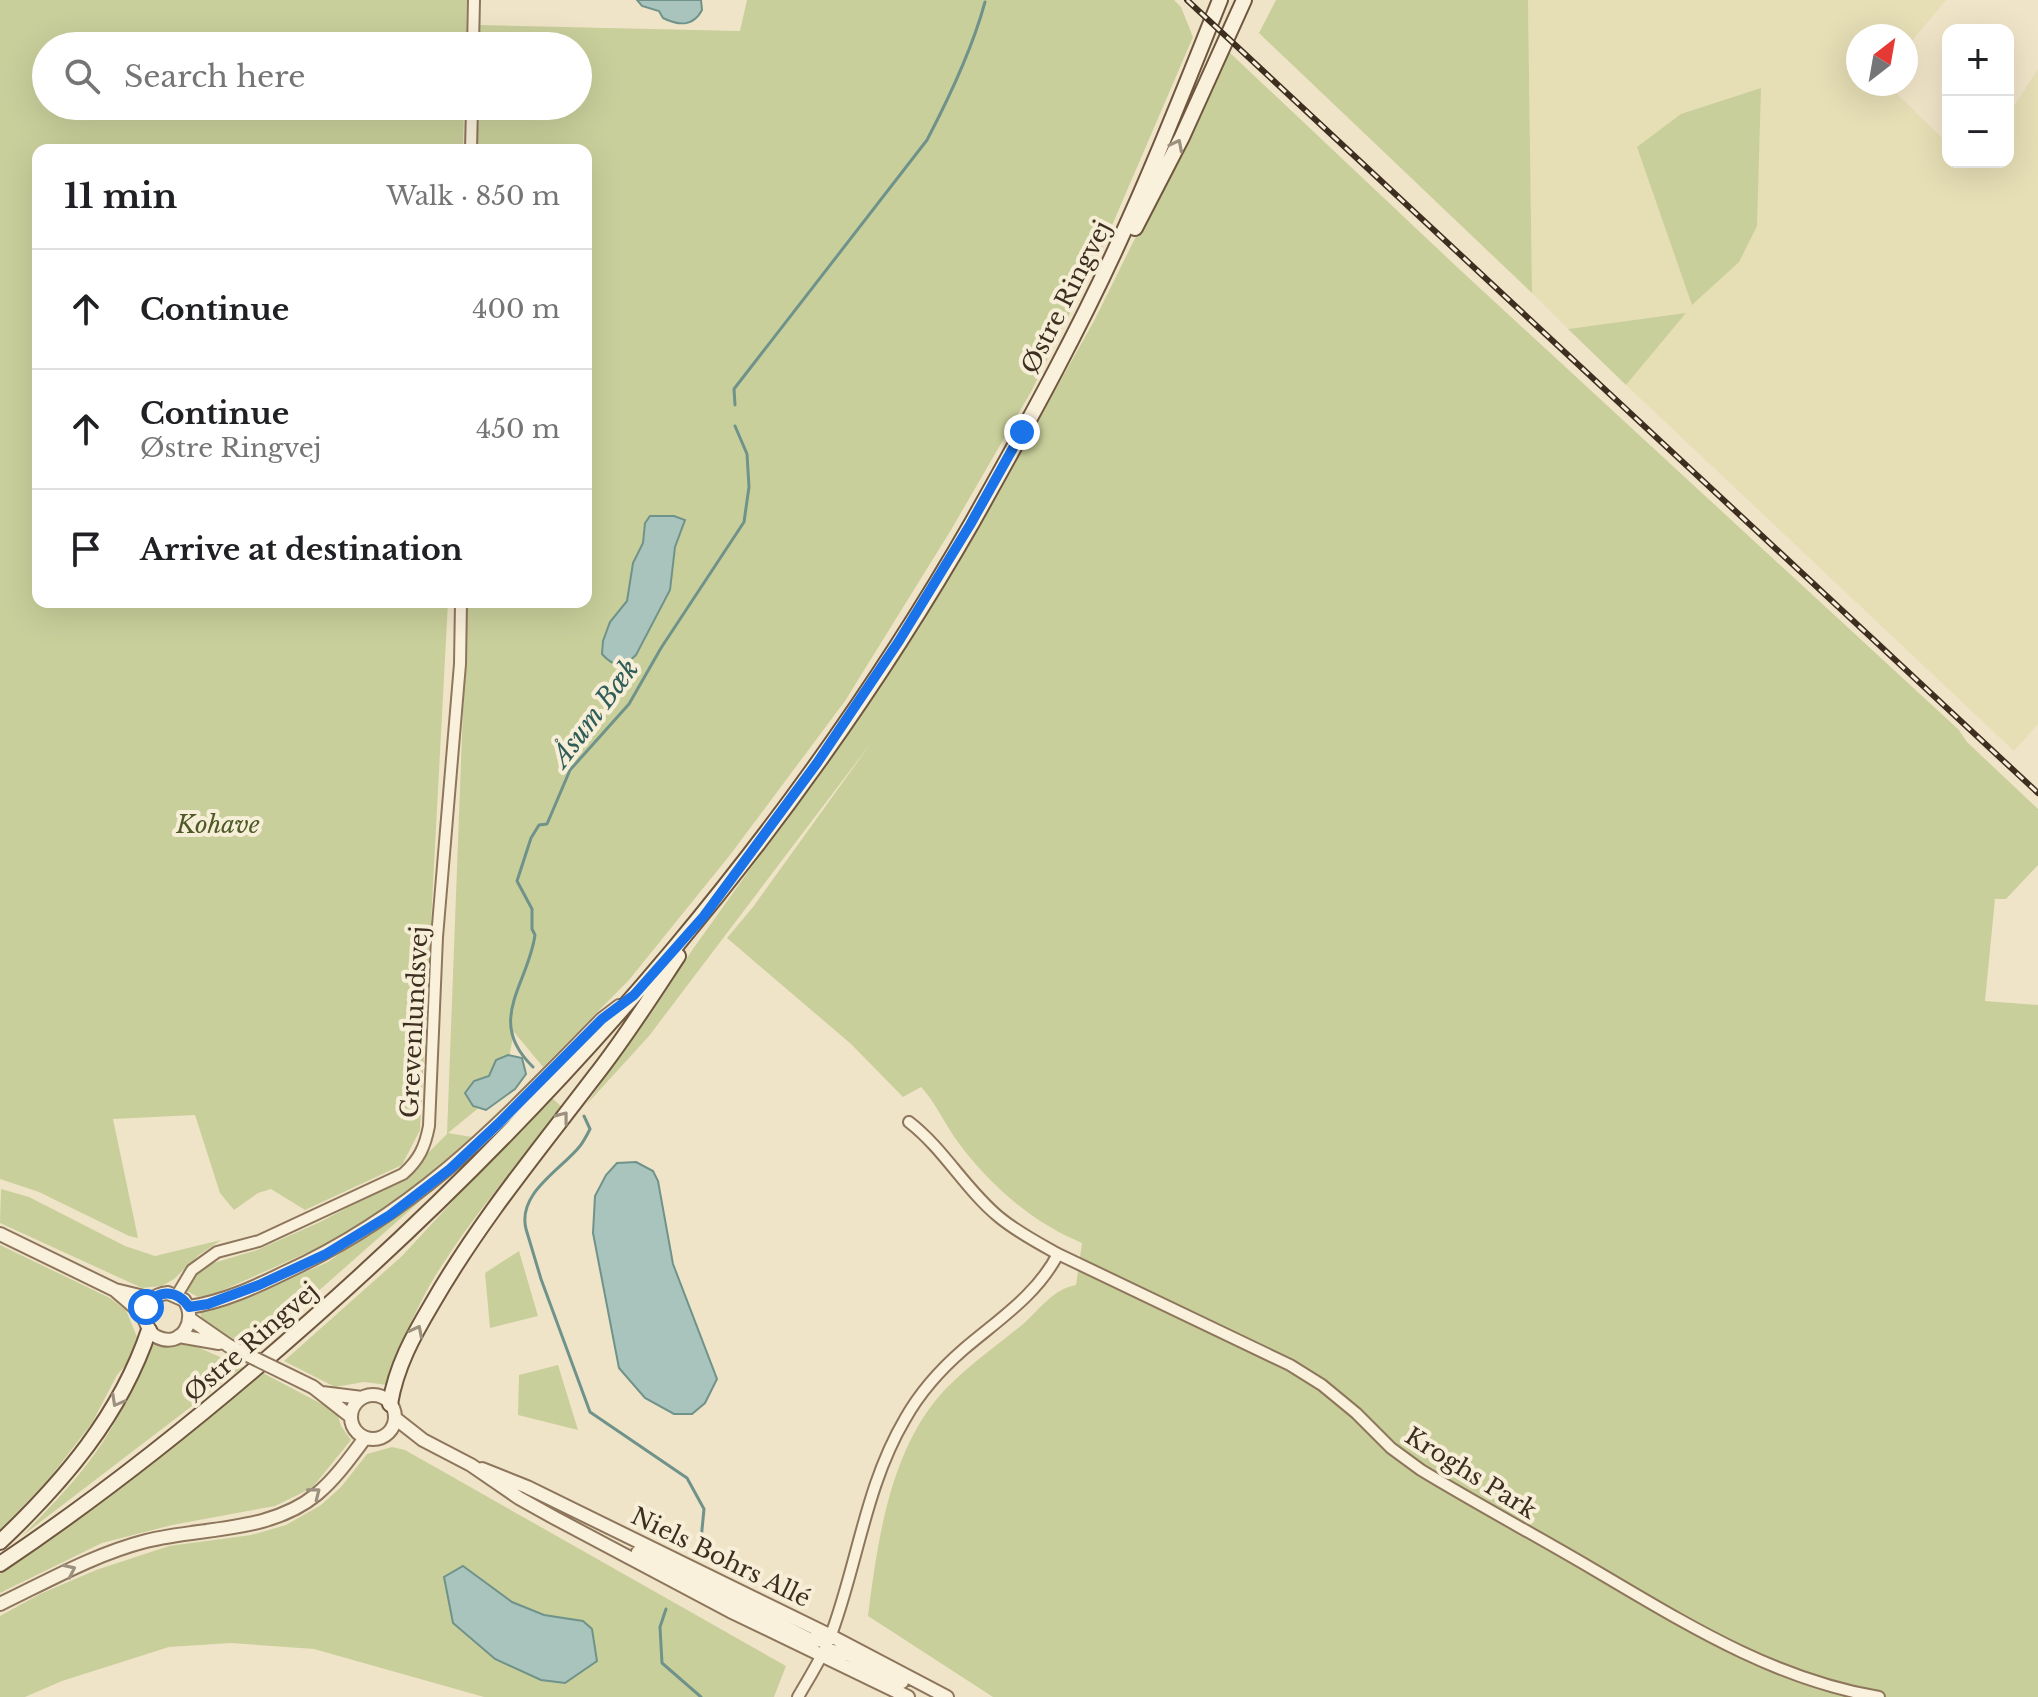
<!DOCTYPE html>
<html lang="en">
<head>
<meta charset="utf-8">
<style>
	:root { --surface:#fff; --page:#f2f2f2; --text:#202124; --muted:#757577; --line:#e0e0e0 }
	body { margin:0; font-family:"Libre Baskerville",serif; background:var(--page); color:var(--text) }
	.controls { position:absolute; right:24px; top:24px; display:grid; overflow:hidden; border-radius:16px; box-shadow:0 8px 32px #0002 }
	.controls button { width:72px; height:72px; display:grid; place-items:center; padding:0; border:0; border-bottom:2px solid var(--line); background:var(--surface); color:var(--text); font:40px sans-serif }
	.compass { position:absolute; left:1846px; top:24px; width:72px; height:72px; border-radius:50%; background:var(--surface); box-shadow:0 8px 32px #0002; rotate:31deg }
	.stop { position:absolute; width:24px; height:24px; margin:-18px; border:6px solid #1a73e8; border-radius:50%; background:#fff }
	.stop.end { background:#1a73e8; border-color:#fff; box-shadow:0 2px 8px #0008 }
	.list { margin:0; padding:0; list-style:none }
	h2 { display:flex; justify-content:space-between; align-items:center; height:104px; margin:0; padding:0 32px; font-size:34px }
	h2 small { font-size:26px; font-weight:400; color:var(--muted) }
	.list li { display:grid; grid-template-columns:52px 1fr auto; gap:24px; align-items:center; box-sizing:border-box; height:120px; padding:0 32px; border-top:2px solid var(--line) }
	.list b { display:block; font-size:30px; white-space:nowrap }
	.list p { margin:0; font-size:26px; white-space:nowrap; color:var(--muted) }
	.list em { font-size:26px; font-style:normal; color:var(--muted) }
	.icon { flex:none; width:44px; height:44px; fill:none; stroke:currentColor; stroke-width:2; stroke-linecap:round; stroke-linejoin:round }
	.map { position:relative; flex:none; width:2038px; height:1697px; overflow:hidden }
	.search { position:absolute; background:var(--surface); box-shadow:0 8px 32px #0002; left:32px; top:32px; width:560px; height:88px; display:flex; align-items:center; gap:20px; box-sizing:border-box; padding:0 28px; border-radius:44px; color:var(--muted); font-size:30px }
	.panel { position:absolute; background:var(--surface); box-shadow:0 8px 32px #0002; left:32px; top:144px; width:560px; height:464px; border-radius:16px }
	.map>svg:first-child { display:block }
</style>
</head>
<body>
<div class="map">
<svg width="2038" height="1697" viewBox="0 0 2038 1697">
	<rect width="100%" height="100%" fill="#f0e4c8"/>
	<path fill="#e6deb5" d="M1528,0h418l-40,48v-12h-48v48h34l3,8 53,52v18h60v-47l30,-46v655l-24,27 -388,-366 59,-71 -117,15 -36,-36z"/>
	<path fill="#c9cf9b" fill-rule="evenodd" d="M0,0h467l-1,46h-420v60h418l-1,44h-425v452h410l-28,528 -18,35 -97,45 -34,-21 -13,4 -24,17 -14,-17 -25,-78 -82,4 25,119 -9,-2 -90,-44 -39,-13z
		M747,0h427l7,7 12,30 -89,207 -72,146 -81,140 -106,171 -115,154 -101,125 -86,87 -29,-35 -11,56 -55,45 24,4 -62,53 -72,49 -126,56 -14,2 -11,-6 13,-24 57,-17 63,-28 82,-43 45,-45 20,-532h119v-452h-109l1,-44h100v-60h-99l1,-21 260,6zM645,524l37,1 -7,22 -5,44 -49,18 6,-8 6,-38 10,-20z
		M1276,0h252l4,293 -273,-260z
		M1228,51l229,216 502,463 8,12 71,67v56l-32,34h-11l-10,102 53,4v692h-1045l-125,-81c9,-72 21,-157 67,-215 25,-30 58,-52 88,-77 17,-15 30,-35 53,-39l6,-42c-51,-21 -95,-60 -127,-105 -11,-16 -20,-36 -34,-51l-18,10 -52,-53 -124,-106 26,-31 118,-164 -222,293 -63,69 107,-156 174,-244 119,-192 108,-192z
		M1761,88l-4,138 -18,36 -47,43 -55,-158 44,-33z
		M1686,313l-60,72 -58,-56z
		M550,1096l13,12c-44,53 -93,111 -129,170 -20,33 -34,71 -47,107l-23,-3 -29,5 -51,-26 118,-105z
		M444,1180l-190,168 -51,-23 -3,-13 38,-10 90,-40z
		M1,1189l28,8 96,49 30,10 66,-16 -22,15 -25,24 -12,7 -20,2 -142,-65z
		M0,1245l110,53 16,12 11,27 -11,28 -9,10 -25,48 -43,56 -49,51z
		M519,1251l19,65 -48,12 -5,-55z
		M155,1342l40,4 48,21 -221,169c26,-27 52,-53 74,-84 24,-34 41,-73 59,-110z
		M558,1365l20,65 -60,-15 1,-40z
		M263,1373l74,39 4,14 10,14 -39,48 -37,18 -103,19 -70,18 -102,50v-19z
		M392,1447l13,3 381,216 -12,31h-290l-170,-48 -83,-6 -62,4 -107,34 -37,16h-25v-81l40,-22 56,-24 73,-24 82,-11 35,-10 35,-20 20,-18 26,-33z"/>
	<path fill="#a9c4bc" stroke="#6f938a" stroke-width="2" d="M637,0h64l1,10c-9,17 -23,16 -39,8l-4,-7 -17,-5z
		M650,516h24l11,4 -10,27 -5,43 -34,65c-12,12 -22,13 -34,-1l1,-13 7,-19 17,-21 6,-38 10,-20 2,-20z
		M508,1055l14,3 4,16 -11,15 -29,21 -13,-4 -8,-13 9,-12 15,-5 7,-16z
		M636,1162l17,9 5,10 15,83 44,115 -12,24 -13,11h-18l-29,-16 -26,-30 -26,-135 2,-37 11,-21 11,-12z
		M463,1566l49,36 32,13 39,6 9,8 5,32 -32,22 -24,-3 -46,-21 -42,-36 -9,-46z"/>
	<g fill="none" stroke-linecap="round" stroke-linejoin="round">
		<path stroke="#6f938a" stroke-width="3" d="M735,405l-1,-16 193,-249c23,-44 45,-90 58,-138
			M533,1067c-48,-46 -5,-82 2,-132l-3,-6v-20l-15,-28 14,-43 8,-13 8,-1 23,-54 59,-66 32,-56 83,-126 5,-35 -2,-33 -12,-28
			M584,1116l6,13c-3,6 -6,12 -10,17 -19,24 -63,47 -54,83l15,50 49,133 97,66 17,31 -3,31
			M666,1609l-6,18 2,36 39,34"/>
		<g stroke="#8d765c" stroke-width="14">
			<path id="minor" d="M473,46l1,-46
				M471,150l1,-44
				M909,1122c35,27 56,67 90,95 18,15 39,26 59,37l232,111 32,20 34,28 35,35 30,22c56,34 114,65 170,98 92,54 181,111 288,129
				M177,1295l15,-25 25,-18 42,-11 144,-67c16,-14 22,-27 26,-48l8,-189 23,-273 1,-62
				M798,1697c12,-21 26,-42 34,-65 26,-71 34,-147 73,-213 14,-25 37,-51 59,-70 34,-29 73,-54 94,-95"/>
		</g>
		<g stroke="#8d765c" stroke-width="16">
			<path id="tertiary" d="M0,1234l115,56 37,9
				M115,1290c8,8 22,17 28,27 5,7 4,15 14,20 25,12 41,-18 27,-37l-16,-7c-14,1 -23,10 -24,25
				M189,1307c34,-5 66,-20 97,-35 133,-61 215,-150 316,-253l17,-13
				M190,1319l39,27
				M179,1336l40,7
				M313,1387l37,29
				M322,1393l40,5
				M351 1417a22 22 0 1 1 44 0a22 22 0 1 1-44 0Z
				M395,1418l28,22 48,25 48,33 34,19 177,94 178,86
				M482,1469l45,18 304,149 116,61
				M638,1552l171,87 16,2 6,-5
				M0,1604c48,-23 95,-50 146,-63 56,-14 124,-8 171,-47 19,-16 33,-36 48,-56
				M821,1657l11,-6 15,3 55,28"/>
		</g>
		<g stroke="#6f573f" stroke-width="18">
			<path id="secondary" d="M1135,228l47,-91 62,-137
				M390,1404c6,-37 23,-68 42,-100 47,-82 106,-153 163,-228 30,-38 56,-79 83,-120
				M0,1542c64,-61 120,-126 149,-212
				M0,1564c109,-73 212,-156 310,-243 261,-230 490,-498 663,-800 56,-100 112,-201 158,-306 32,-71 60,-143 89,-215"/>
		</g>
		<use href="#minor" stroke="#faf1dc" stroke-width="10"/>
		<use href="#tertiary" stroke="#faf1dc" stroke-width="12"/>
		<use href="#secondary" stroke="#faf1dc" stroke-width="14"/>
		<g stroke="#3d2e20" stroke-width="6">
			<path id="rail" d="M1187,0l851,793"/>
		</g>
		<use href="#rail" stroke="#f7eed8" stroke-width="3" stroke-dasharray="9" stroke-linecap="butt"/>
		<g stroke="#8d765c" stroke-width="16" stroke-linecap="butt">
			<path id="tertiary-bridge" d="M229,1346l84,41"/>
		</g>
		<use href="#tertiary-bridge" stroke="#faf1dc" stroke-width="12"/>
	</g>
	<defs><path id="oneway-chevron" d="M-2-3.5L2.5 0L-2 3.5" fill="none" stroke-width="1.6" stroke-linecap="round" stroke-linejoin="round" transform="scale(2)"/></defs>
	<g stroke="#9c907e">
		<use href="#oneway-chevron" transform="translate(1177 145) rotate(-63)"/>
		<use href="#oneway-chevron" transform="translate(563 1117) rotate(-52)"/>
		<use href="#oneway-chevron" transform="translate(417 1331) rotate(-63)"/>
		<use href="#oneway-chevron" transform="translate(117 1401) rotate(119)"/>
		<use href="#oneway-chevron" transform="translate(315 1493) rotate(-38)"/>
		<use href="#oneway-chevron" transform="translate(70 1570) rotate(-25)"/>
	</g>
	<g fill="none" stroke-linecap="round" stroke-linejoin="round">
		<path stroke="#1a73e8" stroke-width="10" d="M146,1307c11,-18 31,-18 43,0l19,-3 51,-19 67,-31 64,-39 60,-46 49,-46 103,-104 32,-24 70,-79 113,-153 82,-122 71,-116 52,-93"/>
	</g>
	<g text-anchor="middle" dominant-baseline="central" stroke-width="8" stroke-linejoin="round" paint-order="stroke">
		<g font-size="24" fill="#3d2e20" stroke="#f7eed8">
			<text transform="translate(1066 297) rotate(-63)">Østre Ringvej</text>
			<text transform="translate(414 1022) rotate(-87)">Grevenlundsvej</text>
			<text transform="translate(251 1342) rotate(-41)">Østre Ringvej</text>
			<text transform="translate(1471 1473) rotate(32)">Kroghs Park</text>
			<text transform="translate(721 1557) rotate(26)">Niels Bohrs Allé</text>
		</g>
		<g font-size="24" font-style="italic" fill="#4d5a26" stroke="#f7eed8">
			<text x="218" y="824">Kohave</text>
		</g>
		<g font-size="26" font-style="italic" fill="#2f5d5a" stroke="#f7eed8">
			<text transform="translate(595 713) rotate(-53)">Åsum Bæk</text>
		</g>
	</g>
</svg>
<div class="controls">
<button>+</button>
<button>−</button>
</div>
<svg class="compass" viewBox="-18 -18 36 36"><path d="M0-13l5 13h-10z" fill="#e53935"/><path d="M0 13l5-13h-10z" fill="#757577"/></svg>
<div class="stop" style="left:146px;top:1307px"></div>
<div class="stop end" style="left:1022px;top:432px"></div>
<div class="search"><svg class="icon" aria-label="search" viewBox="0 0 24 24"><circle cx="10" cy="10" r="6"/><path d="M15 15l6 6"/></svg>Search here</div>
<section class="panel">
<h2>11 min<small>Walk · 850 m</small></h2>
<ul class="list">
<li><svg class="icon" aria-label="ahead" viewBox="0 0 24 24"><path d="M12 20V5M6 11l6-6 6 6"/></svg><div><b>Continue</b></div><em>400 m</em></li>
<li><svg class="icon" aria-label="ahead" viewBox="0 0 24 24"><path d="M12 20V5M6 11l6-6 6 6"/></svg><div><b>Continue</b><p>Østre Ringvej</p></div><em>450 m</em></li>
<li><svg class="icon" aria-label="arrive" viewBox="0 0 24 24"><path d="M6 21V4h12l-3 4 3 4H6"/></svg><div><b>Arrive at destination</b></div></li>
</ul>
</section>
</div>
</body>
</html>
